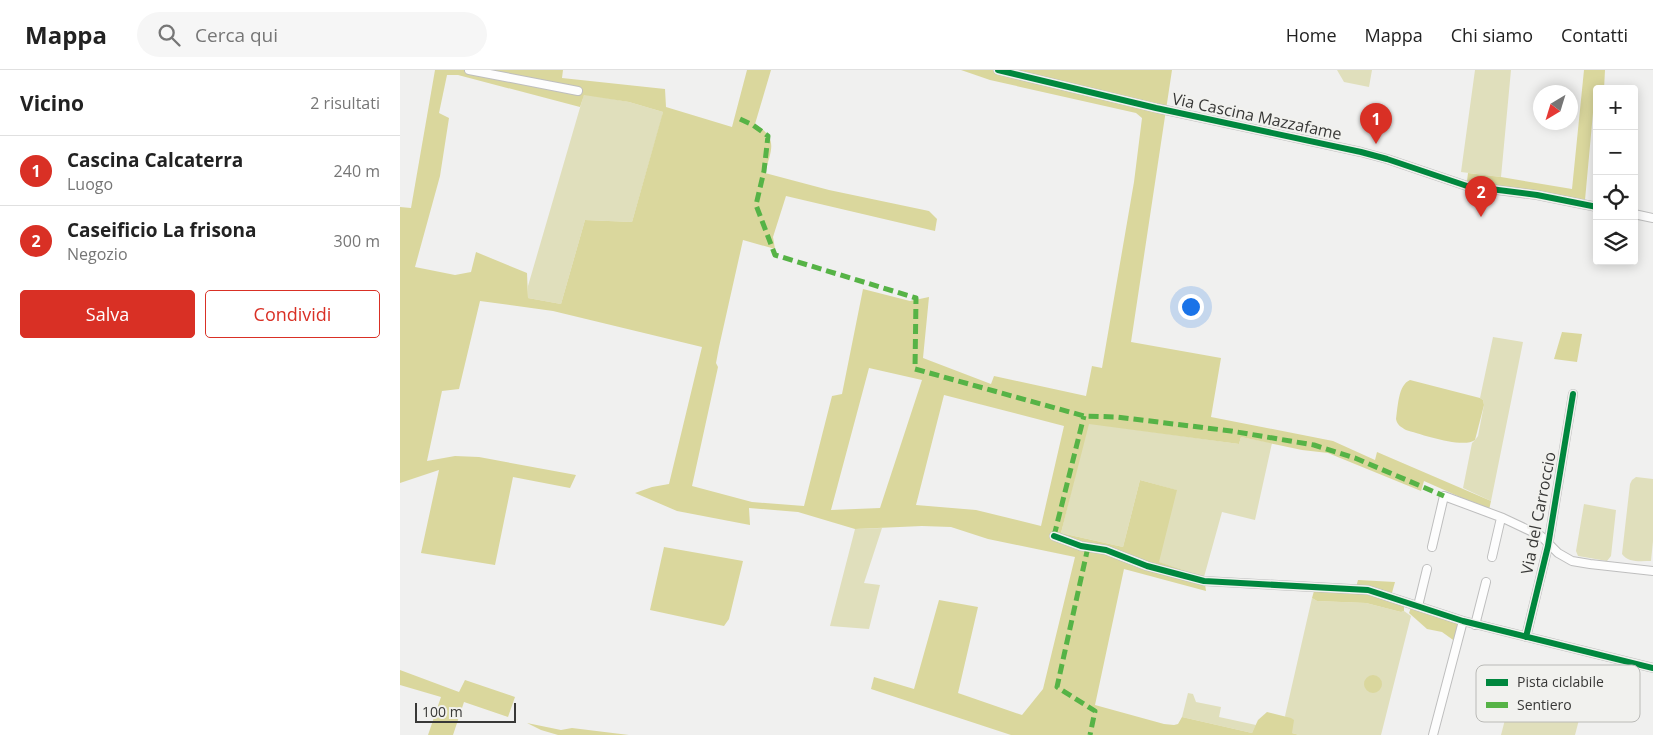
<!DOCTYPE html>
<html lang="it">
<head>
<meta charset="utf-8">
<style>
	:root { --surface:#fff; --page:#f6f6f6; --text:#222; --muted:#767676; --line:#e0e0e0; --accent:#d93025 }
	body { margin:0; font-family:"Open Sans",sans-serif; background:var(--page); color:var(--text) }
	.controls { position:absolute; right:15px; top:15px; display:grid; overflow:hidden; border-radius:5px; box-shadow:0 2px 12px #0003 }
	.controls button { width:45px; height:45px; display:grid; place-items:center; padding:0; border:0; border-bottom:1px solid var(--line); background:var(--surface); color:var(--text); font:25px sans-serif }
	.compass { position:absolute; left:1133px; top:15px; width:45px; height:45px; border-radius:50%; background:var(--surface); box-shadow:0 2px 12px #0003; rotate:218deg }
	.scale { position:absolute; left:15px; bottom:12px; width:101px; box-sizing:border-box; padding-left:5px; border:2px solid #383837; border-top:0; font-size:14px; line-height:18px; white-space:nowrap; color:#383837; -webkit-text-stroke:4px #f1f1ee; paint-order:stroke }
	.you { position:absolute; left:790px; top:236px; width:18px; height:18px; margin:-12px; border:4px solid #fff; border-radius:50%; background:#1a73e8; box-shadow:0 0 0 8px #1a73e833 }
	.badge { display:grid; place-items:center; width:32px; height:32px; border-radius:50%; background:var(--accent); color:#fff; font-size:16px; font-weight:700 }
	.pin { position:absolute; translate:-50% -41px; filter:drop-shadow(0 1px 2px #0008) }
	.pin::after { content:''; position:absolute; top:26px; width:18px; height:15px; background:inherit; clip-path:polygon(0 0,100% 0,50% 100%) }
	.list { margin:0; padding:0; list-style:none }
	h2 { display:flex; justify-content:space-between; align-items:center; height:65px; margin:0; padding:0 20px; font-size:21px }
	h2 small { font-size:16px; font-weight:400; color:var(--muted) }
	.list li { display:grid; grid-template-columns:32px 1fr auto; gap:15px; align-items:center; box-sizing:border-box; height:70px; padding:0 20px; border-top:1px solid var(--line) }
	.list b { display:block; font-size:19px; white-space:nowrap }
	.list p { margin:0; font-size:16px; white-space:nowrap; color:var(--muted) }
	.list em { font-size:16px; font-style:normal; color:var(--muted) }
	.actions { display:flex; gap:10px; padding:15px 20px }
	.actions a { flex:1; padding:11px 0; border:1px solid var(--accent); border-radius:5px; text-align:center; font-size:18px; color:var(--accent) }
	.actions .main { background:var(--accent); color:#fff }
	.icon { flex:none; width:28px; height:28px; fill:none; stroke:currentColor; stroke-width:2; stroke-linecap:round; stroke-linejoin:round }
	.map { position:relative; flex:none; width:1253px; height:665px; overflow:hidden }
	header { display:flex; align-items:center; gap:30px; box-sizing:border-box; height:70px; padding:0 25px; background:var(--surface); border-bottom:1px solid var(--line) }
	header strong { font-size:24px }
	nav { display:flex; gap:28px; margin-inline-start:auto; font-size:18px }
	.search { width:350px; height:45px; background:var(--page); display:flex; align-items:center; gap:12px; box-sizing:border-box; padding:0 18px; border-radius:28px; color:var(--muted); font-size:19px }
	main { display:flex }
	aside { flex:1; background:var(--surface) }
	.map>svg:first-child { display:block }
</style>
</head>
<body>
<header>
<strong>Mappa</strong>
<div class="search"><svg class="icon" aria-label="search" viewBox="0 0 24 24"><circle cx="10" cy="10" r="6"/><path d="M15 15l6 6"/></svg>Cerca qui</div>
<nav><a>Home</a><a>Mappa</a><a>Chi siamo</a><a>Contatti</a></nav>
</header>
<main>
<aside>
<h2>Vicino<small>2 risultati</small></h2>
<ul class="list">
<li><span class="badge">1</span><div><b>Cascina Calcaterra</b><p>Luogo</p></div><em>240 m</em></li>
<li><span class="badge">2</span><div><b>Caseificio La frisona</b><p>Negozio</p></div><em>300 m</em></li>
</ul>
<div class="actions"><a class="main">Salva</a><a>Condividi</a></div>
</aside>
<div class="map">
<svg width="1253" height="665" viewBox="0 0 1253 665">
	<rect width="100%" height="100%" fill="#f0f0ef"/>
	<path fill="#e0dfbc" d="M937,0h35l-3,17 -25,-5z
		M1075,0h36l-10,107 -40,-5z
		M184,24l45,8 34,10 -1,5 -30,105 -47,-2 -24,84 -33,-6v-12z
		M1093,267l30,5 -32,159 -28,-13 9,-45 3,-3 3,-4 6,-31 -1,-5 -3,-2z
		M688,353l151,21 2,-7 31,6 -17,77 -33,-8 -18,65 -46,-15 18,-72 -36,-10 -17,67 -62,-14z
		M1236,407l17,2v62l-2,20c-10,0 -23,2 -29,-7l8,-70 2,-4z
		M1184,434l32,6 -5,46 -4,5 -29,-5 -2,-5z
		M482,458l-18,55 16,2 -11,44 -39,-3 25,-97z
		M912,528l5,3 49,2 35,9 3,-1 7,5 -30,119h-82l-7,-2 -7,-17z
		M1140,609l21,6v2l4,1 1,-1 20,6 -11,42h-74l13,-50 23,6z
		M788,623l5,1 3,8 25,5 -2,10 37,8 -4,8 -70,-16z"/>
	<path fill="#dad79d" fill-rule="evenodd" d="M35,0h128l-1,8 103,11 1,18 66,20 15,-57h24l-16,54c24,15 16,25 10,49l64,17 100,21 8,8 -2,12 -149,-35 -13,41 2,12 -32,-9 -24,107 -3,16 2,4 -26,119 60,16 52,4 28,-110 10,-2 21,-105 47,12 19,-4 -6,61 68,26 3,-8 92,20 6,-30 10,2 32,-186 8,-64 -6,-5 -146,-33 -29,-10h211l-41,272 90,16 -10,59 122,24 42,19 2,-8 114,49 -2,9 -65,-29 -3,10 -93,-38 -26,-3 -61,-13 -2,7 -150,-20 -28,109 62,14 17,-67 37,10 -18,72 45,15 2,14 -82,-22 -29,136 69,19 10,1 4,-1 4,-7 70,16 6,-13 9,-8 24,6 3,2 -2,13 7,2h-288l-140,-46 3,-12 40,12 25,-89 39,7 -20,86 64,22 21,-26 32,-132 -87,-18 -37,-12 -29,-1 -67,3 -57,-17 -49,-4 1,17 -73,-14 -42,-18 17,-6 17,-3 33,-137 -149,-36 -73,-10 -21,88 -17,2 -15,70 28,-5 24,1 97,18 -6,13 -57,-11 -18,88 -74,-12 18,-83 -39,13v-276l11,1zM47,5h11l122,32 4,-12 45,7 34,10 -31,110 -47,-2 -24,84 -33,-6 -1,-25 -51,-21 -5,20 -16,3 -40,-8 25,-91 9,-58 -10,-5zM469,298l53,12 -42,128 -49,2zM544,325l120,31 -23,100 -65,-16 -60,-5z
		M1184,0h21l-1,19h-7v13h-3l-9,98 -118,-19 1,-8 33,4 71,12z
		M1162,262l20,2 -5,28 -23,-3z
		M1010,310l70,18 3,2 1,5 -9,35c-12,9 -55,-6 -69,-10 -5,-3 -9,-5 -10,-11 2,-12 2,-34 14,-39z
		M264,477l79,14 -14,58 -5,7 -74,-16z
		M958,510l37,2 -5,18 14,5v6l-3,1 -35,-9 -49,-2 -5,-3 2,-7h41z
		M1011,537l45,15 3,3 -3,17 -14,-10 -15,-3 -18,-16z
		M0,600l59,22 6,-12 50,17 -7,20 -44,-15 -11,33h-25l13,-38 -41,-12z
		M964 614a9 9 0 1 1 18 0a9 9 0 1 1-18 0Z
		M127,653l34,7 11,-2 57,7h-71l-17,-5z"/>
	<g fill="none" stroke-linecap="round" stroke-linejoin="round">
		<g stroke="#bebebe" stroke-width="10">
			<path id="minor" d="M69,0l109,21
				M598,0l158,38 205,44 26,7 80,27 70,9 60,12
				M1234,144l19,4
				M654,466l27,10 25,4 41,16 57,15 164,9 95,31 190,47
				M1032,477l12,-51 59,22 38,18 17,17 14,8 18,3 63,7
				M1092,487l9,-39
				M1018,536l9,-37
				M1075,555l11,-43
				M1126,567l22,-91 25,-152
				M1033,665l30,-114"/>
		</g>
		<use href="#minor" stroke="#fdfdfd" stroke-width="8"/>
		<path stroke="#56b346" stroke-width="5" stroke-dasharray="10 5" stroke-linecap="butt" d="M340,49l13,6 15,11 -4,35 -8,34 19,50 141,43 -1,71 169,47 33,1 114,14 83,14 41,13 89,38
			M654,466l30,-120
			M688,477l-31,140 38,24 -5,24"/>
		<g stroke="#f1f1ee" stroke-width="9">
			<path id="cycleway" d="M598,0l158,38 205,44 26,7 80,27 70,9 60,12
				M654,466l27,10 25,4 41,16 57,15 164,9 95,31 190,47
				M1126,567l22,-91 25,-152"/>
		</g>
		<use href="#cycleway" stroke="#00873e" stroke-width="6"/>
	</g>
	<g text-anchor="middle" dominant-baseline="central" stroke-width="4.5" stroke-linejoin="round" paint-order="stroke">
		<g font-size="16" fill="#383837" stroke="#f1f1ee">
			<text transform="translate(857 46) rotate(12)">Via Cascina Mazzafame</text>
			<text transform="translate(1138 443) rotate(-79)">Via del Carroccio</text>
		</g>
	</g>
	<rect x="1076" y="595" width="164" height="57" rx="8" fill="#f1f1ee" stroke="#babab7" stroke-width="1"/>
	<rect x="1086" y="609" width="22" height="7" fill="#00873e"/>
	<rect x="1086" y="632" width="22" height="6" fill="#56b346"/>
	<g font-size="14" fill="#383837">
		<text x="1117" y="617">Pista ciclabile</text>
		<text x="1117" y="640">Sentiero</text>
	</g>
</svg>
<div class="controls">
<button>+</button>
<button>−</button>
<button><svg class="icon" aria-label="locate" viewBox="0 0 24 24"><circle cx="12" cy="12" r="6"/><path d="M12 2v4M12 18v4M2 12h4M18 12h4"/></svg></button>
<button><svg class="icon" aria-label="layers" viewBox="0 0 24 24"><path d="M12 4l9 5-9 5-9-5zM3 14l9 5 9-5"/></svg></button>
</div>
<svg class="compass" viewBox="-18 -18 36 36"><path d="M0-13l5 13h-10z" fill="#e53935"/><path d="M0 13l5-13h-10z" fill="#767676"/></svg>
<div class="scale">100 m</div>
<div class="you"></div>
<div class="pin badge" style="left:976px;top:74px">1</div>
<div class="pin badge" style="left:1081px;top:147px">2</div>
</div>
</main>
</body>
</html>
